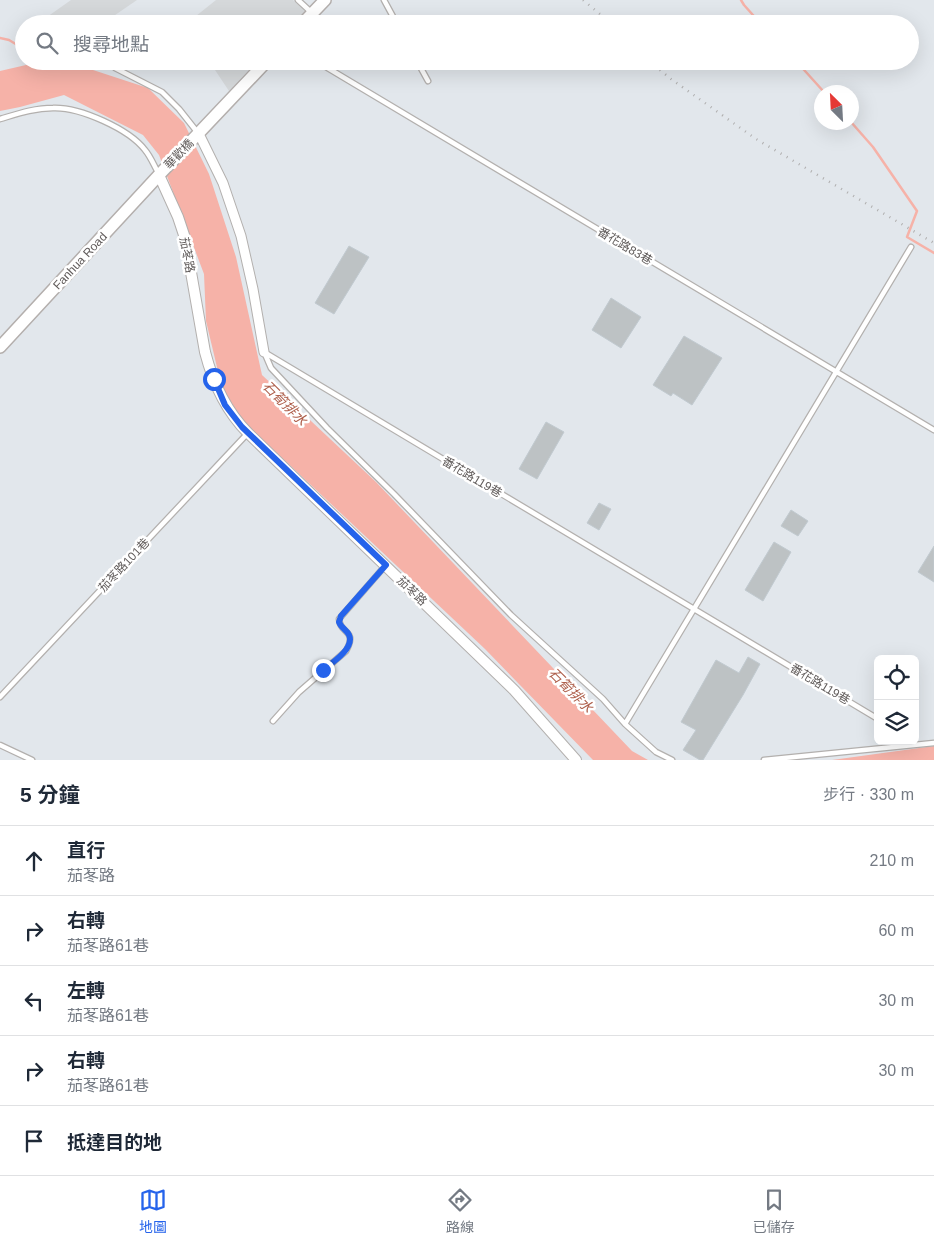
<!DOCTYPE html>
<html lang="zh-TW">
<head>
<meta charset="utf-8">
<style>
	:root { --surface:#fff; --page:#f6f6f7; --text:#1f2937; --muted:#747a83; --line:#e0e1e3; --accent:#2563eb }
	body { margin:0; font-family:Arial,"Noto Sans TC",sans-serif; background:var(--page); color:var(--text) }
	.controls { position:absolute; right:15px; bottom:15px; display:grid; overflow:hidden; border-radius:8px; box-shadow:0 5px 20px #0002 }
	.controls button { width:45px; height:45px; display:grid; place-items:center; padding:0; border:0; border-bottom:1px solid var(--line); background:var(--surface); color:var(--text); font:25px sans-serif }
	.compass { position:absolute; left:814px; top:85px; width:45px; height:45px; border-radius:50%; background:var(--surface); box-shadow:0 5px 20px #0002; rotate:336deg }
	.stop { position:absolute; width:15px; height:15px; margin:-11px; border:4px solid #2563eb; border-radius:50%; background:#fff }
	.stop.end { background:#2563eb; border-color:#fff; box-shadow:0 1px 5px #0008 }
	.list { margin:0; padding:0; list-style:none }
	h2 { display:flex; justify-content:space-between; align-items:center; height:65px; margin:0; padding:0 20px; font-size:21px }
	h2 small { font-size:16px; font-weight:400; color:var(--muted) }
	.list li { display:grid; grid-template-columns:32px 1fr auto; gap:15px; align-items:center; box-sizing:border-box; height:70px; padding:0 20px; border-top:1px solid var(--line) }
	.list b { display:block; font-size:19px; white-space:nowrap }
	.list p { margin:0; font-size:16px; white-space:nowrap; color:var(--muted) }
	.list em { font-size:16px; font-style:normal; color:var(--muted) }
	.icon { flex:none; width:28px; height:28px; fill:none; stroke:currentColor; stroke-width:2; stroke-linecap:round; stroke-linejoin:round }
	.map { position:relative; flex:none; width:934px; height:760px; overflow:hidden }
	.search { position:absolute; background:var(--surface); box-shadow:0 5px 20px #0002; left:15px; right:15px; top:15px; height:55px; display:flex; align-items:center; gap:12px; box-sizing:border-box; padding:0 18px; border-radius:28px; color:var(--muted); font-size:19px }
	.sheet { height:415px; background:var(--surface) }
	nav { display:flex; justify-content:space-around; align-items:center; box-sizing:border-box; height:70px; border-top:1px solid var(--line); background:var(--surface); font-size:14px; color:var(--muted) }
	nav a { display:grid; justify-items:center; gap:2px }
	nav .on { color:var(--accent) }
	.map>svg:first-child { display:block }
</style>
</head>
<body>
<div class="map">
<svg width="934" height="760" viewBox="0 0 934 760">
	<rect width="100%" height="100%" fill="#e2e7ec"/>
	<path fill="#d5d8da" d="M71,0h66l-35,24h-65z
		M216,0h77l12,11 -12,13h-107z
		M209,61h48l-28,30z"/>
	<path fill="#f6b2a8" d="M39,62l51,7 58,19 36,35 25,51 27,83 26,118 114,107 256,269 16,9h-55l-108,-111 -259,-244 -20,-84 -2,-47 -45,-119 -16,-20 -79,-40 -44,12 -20,4v-40z
		M934,746v14h-102z"/>
	<g fill="none" stroke-linecap="round" stroke-linejoin="round">
		<path stroke="#f6b2a8" stroke-width="2.5" d="M741,0l3,5 17,19
			M0,38l9,2 15,9
			M796,61l28,31
			M851,122l22,25 44,64 -10,26 27,16"/>
	</g>
	<path fill="#bdc2c4" stroke="#c1cad0" d="M349,246l20,11 -35,57 -19,-11z
		M611,298l30,19 -20,31 -29,-18z
		M684,336l38,22 -30,47 -19,-12 -2,3 -18,-11z
		M546,422l18,10 -27,47 -18,-10z
		M599,503l12,6 -12,21 -12,-7z
		M791,510l17,11 -10,15 -17,-10z
		M774,542l17,10 -28,49 -18,-11z
		M934,546v36l-16,-10z
		M748,657l12,7 -17,31 -40,65h-3l-17,-10 13,-20 -15,-8 35,-62 23,13z"/>
	<g fill="none" stroke-linecap="round" stroke-linejoin="round">
		<g stroke="#b3b0ae" stroke-width="7">
			<path id="service" d="M298,0l13,12
				M384,0l13,24
				M316,61l618,369
				M417,61l11,20
				M115,68l47,24 17,17 19,24
				M0,119c17,-5 34,-11 53,-11 27,-1 76,21 92,42 6,7 9,16 14,24
				M264,352l614,367
				M265,354l6,14 56,60 67,66 117,121 92,84 22,25 31,28 16,8
				M0,697l247,-263
				M273,721l26,-29 47,-41c12,-22 -6,-16 -7,-32l46,-53
				M625,724l286,-477
				M0,745l32,15
				M764,760l170,-17"/>
		</g>
		<g stroke="#b3b0ae" stroke-width="11">
			<path id="minor" d="M199,134l24,49 18,53 12,53 11,63"/>
		</g>
		<g stroke="#b3b0ae" stroke-width="12">
			<path id="tertiary" d="M159,175l19,42 7,21 20,114c8,31 20,58 43,81l266,257 62,70"/>
		</g>
		<g stroke="#b4afad" stroke-width="14">
			<path id="secondary" d="M302,24l23,-24
				M0,347l159,-172 108,-114"/>
		</g>
		<use href="#service" stroke="#fff" stroke-width="4.5"/>
		<use href="#minor" stroke="#fff" stroke-width="9"/>
		<use href="#tertiary" stroke="#fff" stroke-width="10"/>
		<use href="#secondary" stroke="#fff" stroke-width="11"/>
		<path stroke="#afaeae" stroke-width="2.5" stroke-dasharray="1 6" stroke-linecap="butt" d="M583,0l29,24
			M649,61l22,18 85,60 178,104"/>
	</g>
	<g fill="none" stroke-linecap="round" stroke-linejoin="round">
		<path stroke="#2563eb" stroke-width="6" d="M214,379l11,26 17,22 144,138 -45,51 -2,6c2,6 8,8 10,13 6,13 -17,28 -26,35"/>
	</g>
	<g text-anchor="middle" dominant-baseline="central" stroke-width="5" stroke-linejoin="round" paint-order="stroke">
		<g font-size="12" fill="#615c5b" stroke="#fff">
			<text transform="translate(179 154) rotate(-46)">華歡橋</text>
			<text transform="translate(625 246) rotate(31)">番花路83巷</text>
			<text transform="translate(187 255) rotate(79)">茄苳路</text>
			<text transform="translate(80 261) rotate(-47)">Fanhua Road</text>
			<text transform="translate(472 477) rotate(31)">番花路119巷</text>
			<text transform="translate(124 565) rotate(-47)">茄苳路101巷</text>
			<text transform="translate(412 591) rotate(44)">茄苳路</text>
			<text transform="translate(820 684) rotate(31)">番花路119巷</text>
		</g>
		<g font-size="14" font-style="italic" fill="#ae5f4b" stroke="#fff">
			<text transform="translate(285 403) rotate(45)">石筍排水</text>
			<text transform="translate(571 690) rotate(45)">石筍排水</text>
		</g>
	</g>
</svg>
<div class="controls">
<button><svg class="icon" aria-label="locate" viewBox="0 0 24 24"><circle cx="12" cy="12" r="6"/><path d="M12 2v4M12 18v4M2 12h4M18 12h4"/></svg></button>
<button><svg class="icon" aria-label="layers" viewBox="0 0 24 24"><path d="M12 4l9 5-9 5-9-5zM3 14l9 5 9-5"/></svg></button>
</div>
<svg class="compass" viewBox="-18 -18 36 36"><path d="M0-13l5 13h-10z" fill="#e53935"/><path d="M0 13l5-13h-10z" fill="#747a83"/></svg>
<div class="stop" style="left:214px;top:379px"></div>
<div class="stop end" style="left:323px;top:670px"></div>
<div class="search"><svg class="icon" aria-label="search" viewBox="0 0 24 24"><circle cx="10" cy="10" r="6"/><path d="M15 15l6 6"/></svg>搜尋地點</div>
</div>
<section class="sheet">
<h2>5 分鐘<small>步行 · 330 m</small></h2>
<ul class="list">
<li><svg class="icon" aria-label="ahead" viewBox="0 0 24 24"><path d="M12 20V5M6 11l6-6 6 6"/></svg><div><b>直行</b><p>茄苳路</p></div><em>210 m</em></li>
<li><svg class="icon" aria-label="right" viewBox="0 0 24 24"><path d="M7 20v-9h11M14 6l5 5-5 5"/></svg><div><b>右轉</b><p>茄苳路61巷</p></div><em>60 m</em></li>
<li><svg class="icon" aria-label="left" viewBox="0 0 24 24"><path d="M17 20v-9H6M10 6l-5 5 5 5"/></svg><div><b>左轉</b><p>茄苳路61巷</p></div><em>30 m</em></li>
<li><svg class="icon" aria-label="right" viewBox="0 0 24 24"><path d="M7 20v-9h11M14 6l5 5-5 5"/></svg><div><b>右轉</b><p>茄苳路61巷</p></div><em>30 m</em></li>
<li><svg class="icon" aria-label="arrive" viewBox="0 0 24 24"><path d="M6 21V4h12l-3 4 3 4H6"/></svg><div><b>抵達目的地</b></div></li>
</ul>
</section>
<nav>
<a class="on"><svg class="icon" aria-label="map" viewBox="0 0 24 24"><path d="M3 6l6-2 6 2 6-2v14l-6 2-6-2-6 2zM9 4v14M15 6v14"/></svg>地圖</a>
<a><svg class="icon" aria-label="directions" viewBox="0 0 24 24"><path d="M12 3l9 9-9 9-9-9zM9 14v-3h6M13 9l2 2-2 2"/></svg>路線</a>
<a><svg class="icon" aria-label="saved" viewBox="0 0 24 24"><path d="M7 4h10v16l-5-4-5 4z"/></svg>已儲存</a>
</nav>
</body>
</html>
